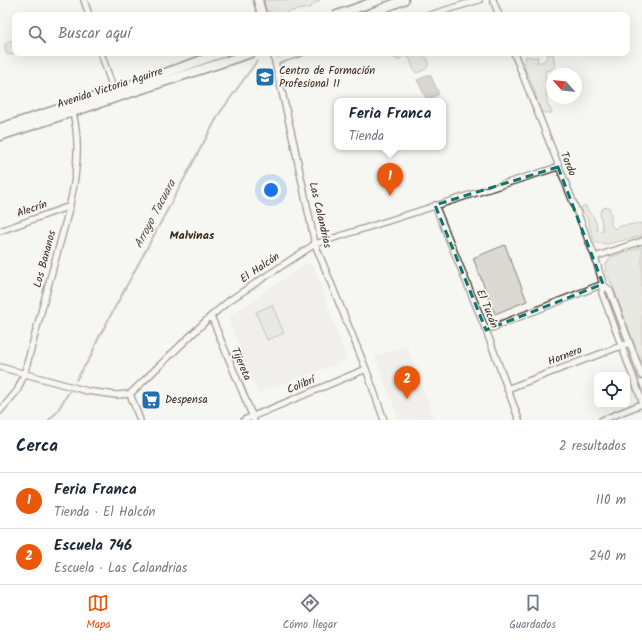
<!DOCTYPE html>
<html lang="es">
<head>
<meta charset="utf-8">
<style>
	:root { --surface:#fff; --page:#f2f2f3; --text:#1f2937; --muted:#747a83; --line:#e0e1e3; --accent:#ea580c }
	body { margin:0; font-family:Kalam,sans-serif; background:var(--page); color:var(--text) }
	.controls { position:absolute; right:12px; bottom:12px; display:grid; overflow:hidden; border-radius:8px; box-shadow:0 4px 16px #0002 }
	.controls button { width:36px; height:36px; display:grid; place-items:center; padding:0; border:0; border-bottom:1px solid var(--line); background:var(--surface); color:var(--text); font:20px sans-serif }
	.compass { position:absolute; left:546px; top:68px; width:36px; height:36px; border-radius:50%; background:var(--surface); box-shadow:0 4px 16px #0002; rotate:297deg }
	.you { position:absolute; left:271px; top:190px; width:14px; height:14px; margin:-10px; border:3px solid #fff; border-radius:50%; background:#1a73e8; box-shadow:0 0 0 6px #1a73e833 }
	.badge { display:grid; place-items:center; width:26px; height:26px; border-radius:50%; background:var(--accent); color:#fff; font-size:13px; font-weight:700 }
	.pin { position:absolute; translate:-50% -33px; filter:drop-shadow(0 1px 2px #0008) }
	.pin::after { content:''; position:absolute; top:21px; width:14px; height:12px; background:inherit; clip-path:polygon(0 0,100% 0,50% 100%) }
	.popup { position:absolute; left:334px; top:98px; width:112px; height:52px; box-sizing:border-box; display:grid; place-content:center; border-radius:8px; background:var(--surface); filter:drop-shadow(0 1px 3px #0005); font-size:13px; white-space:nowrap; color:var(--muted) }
	.popup b { font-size:15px; color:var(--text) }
	.popup::after { content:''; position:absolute; left:50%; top:100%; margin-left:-8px; border:8px solid transparent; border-top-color:var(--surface) }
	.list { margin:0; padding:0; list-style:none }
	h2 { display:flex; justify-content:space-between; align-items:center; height:52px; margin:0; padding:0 16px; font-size:17px }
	h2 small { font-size:13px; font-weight:400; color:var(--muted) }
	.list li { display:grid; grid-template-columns:26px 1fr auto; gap:12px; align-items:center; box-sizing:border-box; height:56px; padding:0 16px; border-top:1px solid var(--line) }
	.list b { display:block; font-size:15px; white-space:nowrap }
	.list p { margin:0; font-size:13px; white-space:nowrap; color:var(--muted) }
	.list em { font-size:13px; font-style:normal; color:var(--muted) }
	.icon { flex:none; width:22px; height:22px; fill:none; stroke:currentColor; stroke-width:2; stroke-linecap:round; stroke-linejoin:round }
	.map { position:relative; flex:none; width:642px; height:420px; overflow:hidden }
	.search { position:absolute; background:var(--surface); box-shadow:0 4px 16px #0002; left:12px; right:12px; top:12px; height:44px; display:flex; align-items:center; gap:10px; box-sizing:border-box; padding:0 14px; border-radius:8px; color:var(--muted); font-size:15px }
	.sheet { height:164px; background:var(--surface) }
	nav { display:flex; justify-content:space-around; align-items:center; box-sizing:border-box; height:56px; border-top:1px solid var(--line); background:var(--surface); font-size:11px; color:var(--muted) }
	nav a { display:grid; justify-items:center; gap:2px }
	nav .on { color:var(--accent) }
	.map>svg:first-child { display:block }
</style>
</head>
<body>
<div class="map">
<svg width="642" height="420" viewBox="0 0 642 420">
	<rect width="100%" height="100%" fill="#f6f6f2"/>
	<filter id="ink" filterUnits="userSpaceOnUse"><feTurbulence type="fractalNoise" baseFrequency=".025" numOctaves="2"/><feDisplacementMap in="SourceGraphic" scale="8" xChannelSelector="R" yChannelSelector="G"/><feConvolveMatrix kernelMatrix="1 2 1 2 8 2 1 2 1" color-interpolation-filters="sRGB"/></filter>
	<g filter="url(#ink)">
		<path fill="#e8e7e2" d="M306,264h7l34,96 -89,33 -29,-72 2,-6z
			M407,345l28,75h-36l-24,-63z"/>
		<path fill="#dad9d3" stroke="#8a8278" d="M264,0h56l-11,8 -17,3 -12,4 -14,-5z
			M14,40l1,11 -2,4 -6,-1 -2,-4v-6l4,-3z
			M391,53h29l8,6v6l-2,4 -10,4c-4,-5 -4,-10 -7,-16l-6,-1 -4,4 -5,-2z
			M547,53l6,1 2,12 -4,4 -6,1 2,32 5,10h-7l-6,-2c-2,-7 -2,-15 -5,-22 -4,-14 -13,-17 -8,-33l6,1h6l-1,5h6l4,-5z
			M585,205c5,12 11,9 12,25l6,1 -3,-18 3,-5 6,-1 2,6v12l3,4 6,-3 22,-3v13l-35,8 -11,-1c-6,-8 -5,-19 -10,-27 -2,-4 -5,-4 -6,-8z
			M505,245l22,56 -32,13 -22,-56z
			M642,247v118l-28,-76 -8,-16 -1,-7 6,-9z
			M272,305l12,28 -17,7 -11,-28z"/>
		<path fill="#b6b0a9" stroke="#857a71" d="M430,74l9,20 -10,5 -3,-1 -9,-18z"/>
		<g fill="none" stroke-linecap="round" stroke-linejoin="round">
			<path stroke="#857a71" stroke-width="2" d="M76,380l15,-24 7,-17 121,-225 38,-53
				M49,420l7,-7 13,-21"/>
			<g stroke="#3b2a1e" stroke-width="8">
				<path id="street" d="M84,0l5,15
					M493,0l6,15
					M430,15l49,-15
					M101,53l13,38
					M273,53l21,91 21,100 51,125 18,51
					M514,53l81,204 8,27 7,7 32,85
					M275,61l26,-8
					M435,205l51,125 33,90
					M0,231l70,-25
					M595,257l47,-16
					M603,284l-1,9 40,108
					M211,316l43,104
					M486,330l117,-46
					M0,367l87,24 29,4 14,-1 81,-78 19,-16 85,-56 243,-77
					M507,389l122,-46
					M130,394l10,26
					M0,411l17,-20 7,-16c10,-36 19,-71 29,-107 13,-47 34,-110 19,-158
					M244,420l122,-51
					M602,420l40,-16"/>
			</g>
			<g stroke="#3b2a1e" stroke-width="11">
				<path id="secondary" d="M258,0l4,15
					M337,15l42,-15
					M366,15l38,-15
					M0,128l114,-37 108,-38
					M0,136l251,-83"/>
			</g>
			<use href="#street" stroke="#f6f6f2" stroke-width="5.5"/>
			<use href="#secondary" stroke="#f6f6f2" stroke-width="8"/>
		</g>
	</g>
	<path d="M0 0H642V420H0ZM558,167l45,117 -117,46 -51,-125z" fill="#f6f6f2" fill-opacity=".55" fill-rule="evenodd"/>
	<path fill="none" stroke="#0f766e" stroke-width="3" stroke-dasharray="8 5" stroke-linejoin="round" d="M558,167l45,117 -117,46 -51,-125z"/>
	<defs>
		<g id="school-square" transform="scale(1)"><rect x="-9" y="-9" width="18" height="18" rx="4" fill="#1f6fb2" stroke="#f6f6f2"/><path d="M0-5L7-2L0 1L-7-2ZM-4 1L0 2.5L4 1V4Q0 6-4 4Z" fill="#fff"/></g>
		<g id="supermarket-square" transform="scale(1)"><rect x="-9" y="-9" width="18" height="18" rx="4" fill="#1f6fb2" stroke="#f6f6f2"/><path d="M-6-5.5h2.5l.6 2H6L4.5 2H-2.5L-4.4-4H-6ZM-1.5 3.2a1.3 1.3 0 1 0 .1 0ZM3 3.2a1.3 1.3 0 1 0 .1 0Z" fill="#fff"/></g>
	</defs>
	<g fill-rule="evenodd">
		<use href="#school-square" x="265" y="77"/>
		<use href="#supermarket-square" x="151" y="400"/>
	</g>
	<g text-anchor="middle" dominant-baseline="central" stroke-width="4" stroke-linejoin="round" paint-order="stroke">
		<g font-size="11" fill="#3b2a1e" stroke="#f6f6f2" text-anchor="start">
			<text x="279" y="71">Centro de Formación<tspan x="279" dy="13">Profesional 11</tspan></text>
			<text x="165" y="400">Despensa</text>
		</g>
		<g font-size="11" fill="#3b2a1e" stroke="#f6f6f2">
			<text transform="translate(110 88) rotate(-18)">Avenida Victoria Aguirre</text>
			<text transform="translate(568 164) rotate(68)">Tordo</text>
			<text transform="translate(32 209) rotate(-19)">Alecrín</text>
			<text transform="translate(320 215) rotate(77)">Las Calandrias</text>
			<text transform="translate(45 259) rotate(-75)">Los Bananos</text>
			<text transform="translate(260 268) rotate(-34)">El Halcón</text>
			<text transform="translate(487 309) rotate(68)">El Tucán</text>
			<text transform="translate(565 356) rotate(-21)">Hornero</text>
			<text transform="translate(241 364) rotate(67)">Tijereta</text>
			<text transform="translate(301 385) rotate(-23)">Colibrí</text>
		</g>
		<g font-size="12" font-style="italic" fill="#605248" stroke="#f6f6f2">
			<text transform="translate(155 214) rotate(-62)">Arroyo Tacuara</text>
		</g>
		<g font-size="12" font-weight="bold" fill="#3b2a1e" stroke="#f6f6f2">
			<text x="192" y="235">Malvinas</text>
		</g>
	</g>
</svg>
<div class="controls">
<button><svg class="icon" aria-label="locate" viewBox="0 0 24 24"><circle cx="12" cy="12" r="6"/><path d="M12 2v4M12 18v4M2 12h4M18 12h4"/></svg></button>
</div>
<svg class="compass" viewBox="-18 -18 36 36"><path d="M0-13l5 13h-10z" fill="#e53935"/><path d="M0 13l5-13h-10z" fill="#747a83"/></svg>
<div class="you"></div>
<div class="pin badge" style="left:390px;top:196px">1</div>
<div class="popup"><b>Feria Franca</b>Tienda</div>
<div class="pin badge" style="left:407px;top:399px">2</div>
<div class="search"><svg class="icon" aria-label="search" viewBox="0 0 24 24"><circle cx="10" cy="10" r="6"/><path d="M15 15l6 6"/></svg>Buscar aquí</div>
</div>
<section class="sheet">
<h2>Cerca<small>2 resultados</small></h2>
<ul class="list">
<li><span class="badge">1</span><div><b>Feria Franca</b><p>Tienda · El Halcón</p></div><em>110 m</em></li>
<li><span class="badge">2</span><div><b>Escuela 746</b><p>Escuela · Las Calandrias</p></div><em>240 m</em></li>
</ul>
</section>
<nav>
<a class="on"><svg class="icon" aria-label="map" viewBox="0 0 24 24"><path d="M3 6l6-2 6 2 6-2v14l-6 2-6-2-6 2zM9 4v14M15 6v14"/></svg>Mapa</a>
<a><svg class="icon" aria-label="directions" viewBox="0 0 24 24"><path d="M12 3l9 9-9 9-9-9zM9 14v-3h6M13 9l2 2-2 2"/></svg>Cómo llegar</a>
<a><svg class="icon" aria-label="saved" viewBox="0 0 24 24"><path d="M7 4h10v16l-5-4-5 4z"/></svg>Guardados</a>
</nav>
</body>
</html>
